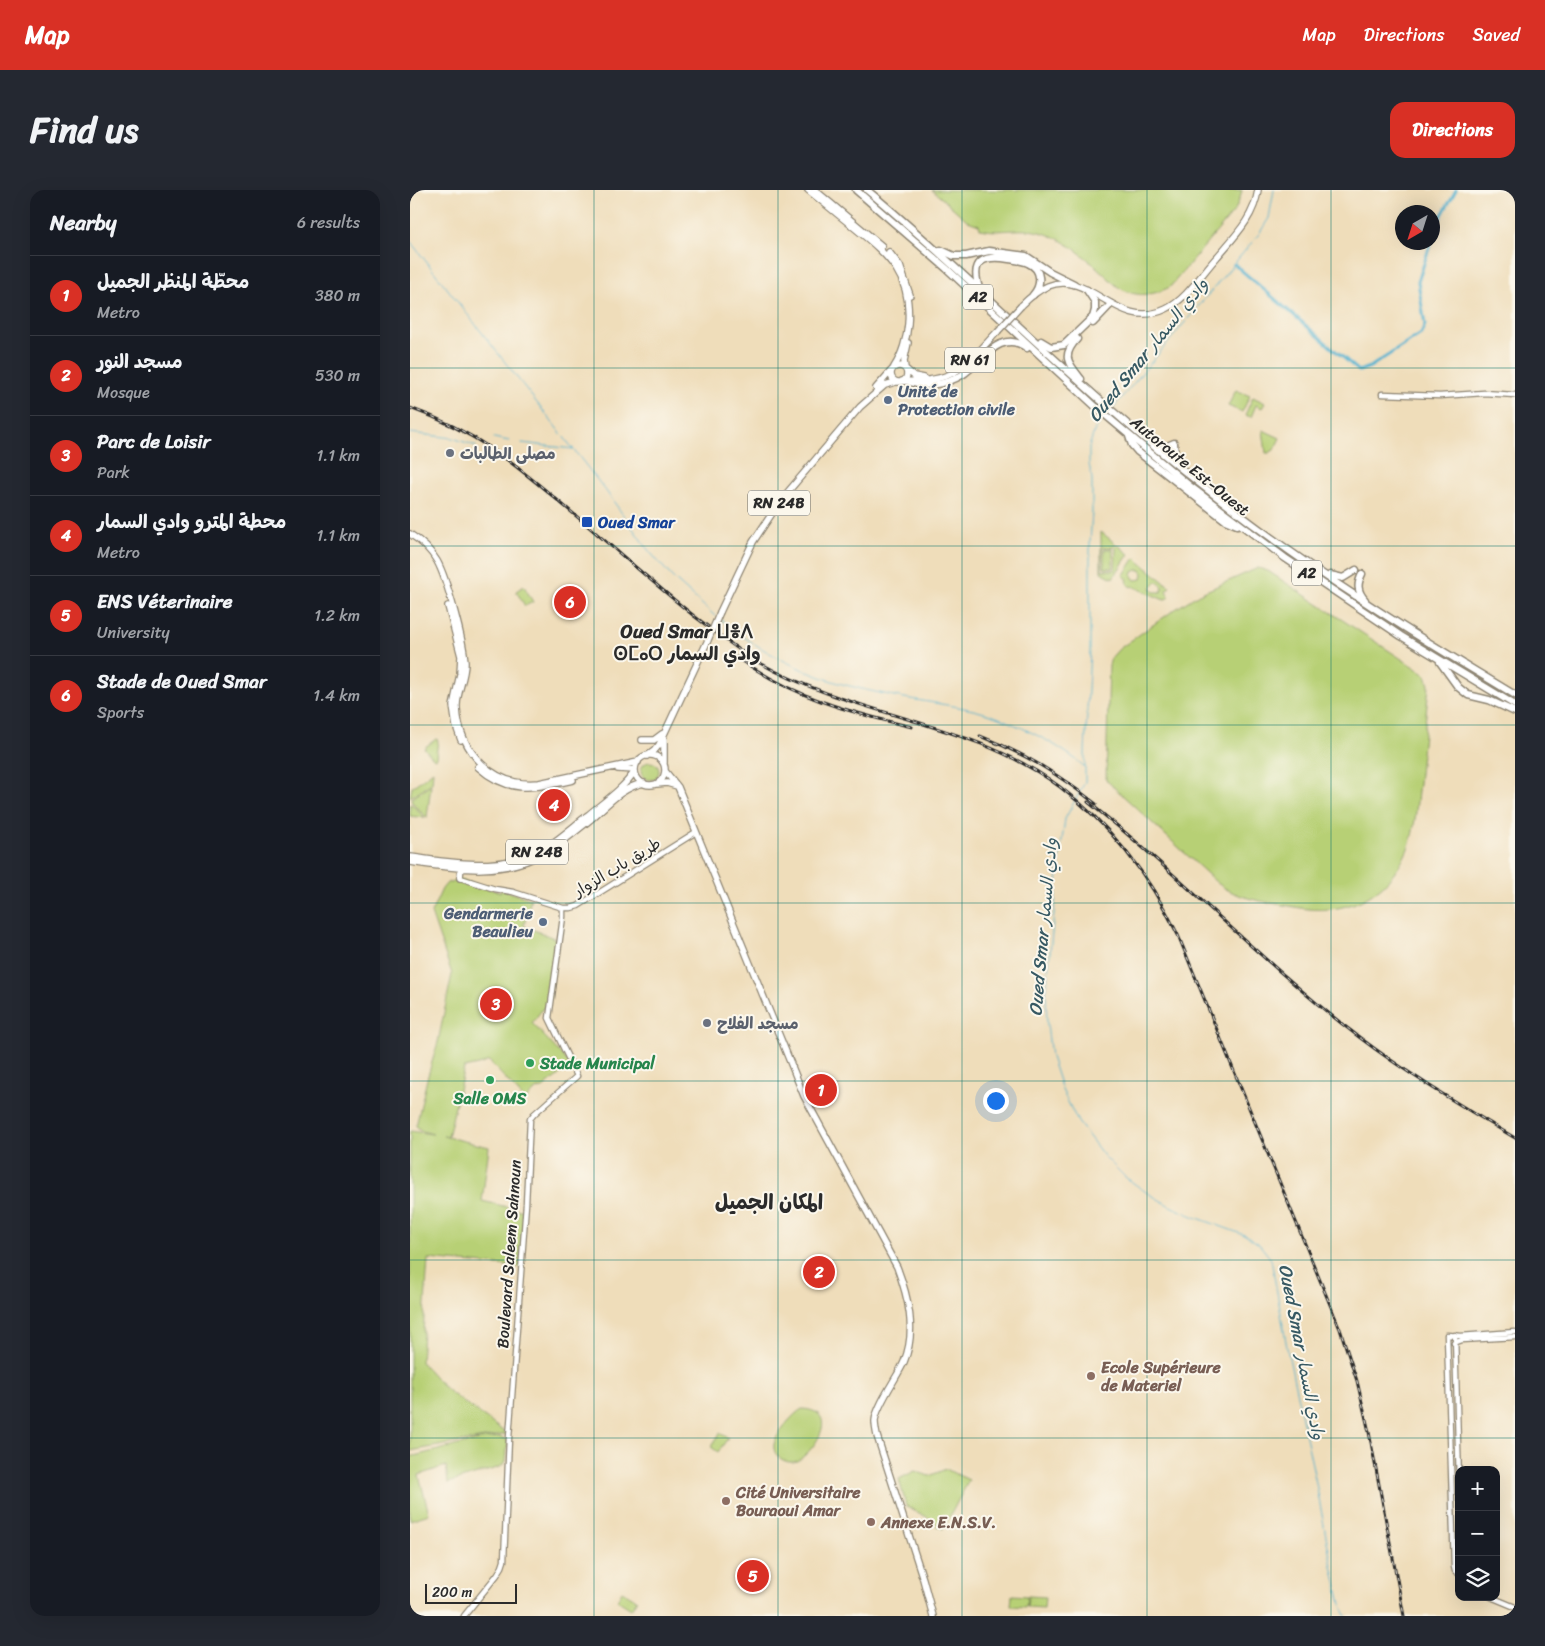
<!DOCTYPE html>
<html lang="en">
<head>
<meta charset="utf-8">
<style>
	:root { --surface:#171b24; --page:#242831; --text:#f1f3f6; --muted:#9ea1a6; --line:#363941; --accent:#d93025 }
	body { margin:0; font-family:Sriracha,"Playpen Sans Arabic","Noto Sans Tifinagh",sans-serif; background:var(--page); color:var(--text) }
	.controls { position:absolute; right:15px; bottom:15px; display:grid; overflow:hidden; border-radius:10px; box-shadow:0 5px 20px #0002 }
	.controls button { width:45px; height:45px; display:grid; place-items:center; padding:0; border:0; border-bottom:1px solid var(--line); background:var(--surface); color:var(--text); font:25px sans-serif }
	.compass { position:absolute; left:985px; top:15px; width:45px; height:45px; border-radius:50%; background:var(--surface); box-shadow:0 5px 20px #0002; rotate:219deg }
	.scale { position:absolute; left:15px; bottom:12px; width:92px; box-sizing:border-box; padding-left:5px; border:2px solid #2b2b2b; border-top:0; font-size:14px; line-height:18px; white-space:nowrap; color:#2b2b2b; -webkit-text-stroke:4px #fbf7ec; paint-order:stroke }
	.you { position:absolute; left:585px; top:910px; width:18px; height:18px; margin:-12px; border:4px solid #fff; border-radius:50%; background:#1a73e8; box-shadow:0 0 0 8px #1a73e833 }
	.badge { display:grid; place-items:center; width:32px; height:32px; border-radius:50%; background:var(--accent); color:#fff; font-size:16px; font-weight:700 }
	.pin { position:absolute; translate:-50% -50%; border:2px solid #fff; box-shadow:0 1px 5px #0006 }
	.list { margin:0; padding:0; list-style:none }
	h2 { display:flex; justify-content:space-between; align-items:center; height:65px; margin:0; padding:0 20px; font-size:21px }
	h2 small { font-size:16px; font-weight:400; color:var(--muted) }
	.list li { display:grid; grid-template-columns:32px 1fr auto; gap:15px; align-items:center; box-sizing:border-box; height:80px; padding:0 20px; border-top:1px solid var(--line) }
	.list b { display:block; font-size:19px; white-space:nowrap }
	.list p { margin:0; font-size:16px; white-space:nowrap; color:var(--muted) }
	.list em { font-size:16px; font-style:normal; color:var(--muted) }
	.icon { flex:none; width:28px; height:28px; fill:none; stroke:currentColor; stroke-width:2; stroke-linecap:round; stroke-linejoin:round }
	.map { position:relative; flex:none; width:1105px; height:1426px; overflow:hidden; border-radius:15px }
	header { display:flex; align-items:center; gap:30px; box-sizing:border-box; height:70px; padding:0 25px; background:var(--accent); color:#fff }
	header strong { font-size:24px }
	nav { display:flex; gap:28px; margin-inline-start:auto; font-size:18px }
	.intro { display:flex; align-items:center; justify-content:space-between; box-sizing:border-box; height:120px; padding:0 30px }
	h1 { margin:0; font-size:35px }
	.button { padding:12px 22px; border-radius:15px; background:var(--accent); color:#fff; font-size:18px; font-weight:700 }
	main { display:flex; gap:30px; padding:0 30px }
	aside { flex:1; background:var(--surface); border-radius:15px; box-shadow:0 5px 20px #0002 }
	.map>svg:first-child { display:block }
</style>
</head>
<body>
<header>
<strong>Map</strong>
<nav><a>Map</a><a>Directions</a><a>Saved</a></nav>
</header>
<div class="intro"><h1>Find us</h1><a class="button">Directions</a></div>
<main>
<aside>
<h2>Nearby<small>6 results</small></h2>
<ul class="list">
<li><span class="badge">1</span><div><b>محطّة المنظر الجميل</b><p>Metro</p></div><em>380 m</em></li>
<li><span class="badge">2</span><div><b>مسجد النور</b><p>Mosque</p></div><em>530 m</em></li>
<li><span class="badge">3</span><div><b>Parc de Loisir</b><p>Park</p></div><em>1.1 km</em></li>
<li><span class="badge">4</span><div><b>محطة المترو وادي السمار</b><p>Metro</p></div><em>1.1 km</em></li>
<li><span class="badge">5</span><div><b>ENS Véterinaire</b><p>University</p></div><em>1.2 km</em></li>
<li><span class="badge">6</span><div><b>Stade de Oued Smar</b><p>Sports</p></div><em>1.4 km</em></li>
</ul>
</aside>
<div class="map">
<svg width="1105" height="1426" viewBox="0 0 1105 1426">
	<rect width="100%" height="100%" fill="#fbf7ec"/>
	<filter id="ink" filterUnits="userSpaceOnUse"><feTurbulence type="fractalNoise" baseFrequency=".02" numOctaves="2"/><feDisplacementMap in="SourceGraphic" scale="10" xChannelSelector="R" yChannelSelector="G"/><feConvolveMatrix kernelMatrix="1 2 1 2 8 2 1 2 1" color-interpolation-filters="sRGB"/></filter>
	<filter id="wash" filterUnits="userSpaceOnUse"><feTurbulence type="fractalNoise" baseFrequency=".0096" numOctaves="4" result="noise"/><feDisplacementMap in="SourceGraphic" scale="20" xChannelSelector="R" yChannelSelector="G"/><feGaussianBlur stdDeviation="1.12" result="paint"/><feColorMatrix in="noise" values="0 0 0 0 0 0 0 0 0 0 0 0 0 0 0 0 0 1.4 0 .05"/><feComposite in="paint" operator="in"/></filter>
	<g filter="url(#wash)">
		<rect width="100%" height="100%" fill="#efddba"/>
		<path fill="#b7d075" stroke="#717e50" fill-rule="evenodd" d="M522,0h310l-2,8 -5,12 -65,77c-18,9 -35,11 -52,0 -27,-24 -53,-54 -91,-57 -17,-1 -31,3 -47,-1l-1,-4 -11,-4z
			M826,200l14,6 -8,16 -14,-6z
			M843,207l12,6 -3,5 -6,-3 -5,12 -6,-2z
			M853,240l17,8 -6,12 -5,3h-3z
			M691,342l15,12 -2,3 -12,1v22h13l1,-23 2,-2 11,9 -16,24 -12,-6z
			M694,359h9v19h-9z
			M725,368l35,29 -4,3 3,7 -5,3 -32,-14 -1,1 -3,-2 -1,-7 -4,-2zM727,380h4l2,4 -1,5 -7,1 -3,-4 1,-4zM747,392l4,2 2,4 -2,4h-7l-3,-4 3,-4z
			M848,378l10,3 158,104 3,10c-3,33 -7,65 -10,98 -3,23 -3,47 -12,68 -20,47 -64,66 -112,56 -28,-5 -57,-7 -79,-25l-110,-102 3,-115 2,-7 8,-9 55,-39 25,-16z
			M114,396l9,16 -8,4 -9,-15z
			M161,397l11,24 -12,6 -11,-24z
			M26,549l2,1 -2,18 -2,1 -10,-11z
			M231 581a9 9 0 1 1 18 0a9 9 0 1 1-18 0Z
			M23,581l-1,12 -22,14 2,-10z
			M21,595l-4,32v1l-14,-15 -1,-5z
			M2,614l13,14 -15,-2v-11z
			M49,689l40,13 4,-2 28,9 -7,27 32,13 -6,60 -18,24 39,42 -28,23 -6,1 -12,11 -36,-39 -11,4 -14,3 -16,69 -5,-1 46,11 -7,54 42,10 -4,56 -92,-8 -7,103 26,28 60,44 -97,17v-320l23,3 -11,-3 -6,-5 11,-47 11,-37 14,-68 -21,-61 11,-24 5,-6z
			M392,1219c45,2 4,53 -9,53 -11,1 -23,-9 -18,-21 4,-10 18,-27 27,-32z
			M310,1243l8,5 -10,14 -7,-5z
			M90,1247l8,3 -2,22 -6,5 -52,16 -2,-17 -27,9 10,39 -19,6v-63l73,-18z
			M536,1279l23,11 -26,49 -6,-3 -1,-4 -30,-16 -7,-27 16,-8 14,5z
			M212,1401l15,9 -6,9 -14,-9z
			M602,1405l15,1 -1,11 -15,-1z
			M618,1406l17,1 -1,11 -17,-1z"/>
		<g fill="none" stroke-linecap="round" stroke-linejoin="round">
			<path stroke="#4daecc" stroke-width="1" d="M0,51l196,250 43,60 23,26 43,39
				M703,218l146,-174 10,-16 5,-28
				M694,228l-9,11 -6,18v17l3,15v33l-2,31v106l-5,104v29l-20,37 -5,35 -14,138 1,32 4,33 11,33 16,32 26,34 21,21 21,15 24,14 25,11 52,19 12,8 12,15 17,94 28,130 14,74 11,47 5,12
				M0,243l43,5 23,8
				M84,248l15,3
				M112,253l51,6
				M309,428c34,29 84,56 127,67 27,7 55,13 83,17 23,4 48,7 70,16 30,12 62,28 86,49"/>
			<path stroke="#4daecc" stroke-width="3" d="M1022,47l5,-13 19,-34
				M824,74l125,107 11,-4 51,-33 4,-9 -7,-43 13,-40"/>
		</g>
	</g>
	<g filter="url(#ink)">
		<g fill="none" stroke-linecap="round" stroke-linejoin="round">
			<g stroke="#8d8472" stroke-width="7">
				<path id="minor" d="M972,204l58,2 44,-3 31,2
					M50,688l35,11 18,3 50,16h8l7,-2 118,-74
					M1045,1145l4,146
					M1044,1153l8,-3 53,-3
					M1049,1384l-4,-3 -1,-4 -7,-232 14,1 54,-4
					M1081,1407l24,10
					M54,1426l33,-41 5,-8 2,-6 5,-123 17,-234 4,-85 4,-5 43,-38 -28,-58 14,-101v-9"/>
			</g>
			<g stroke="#8d8472" stroke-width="8">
				<path id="major" d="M398,0c16,13 32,26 48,39 33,27 56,47 52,95 -1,14 -6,31 -14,43
					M405,0l67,56
					M479,62l11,14 10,29
					M611,116c8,-8 17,-16 27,-20 43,-17 69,46 118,23 21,-10 36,-36 51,-52 18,-21 37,-39 41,-67
					M481 184a8 8 0 1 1 16 0a8 8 0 1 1-16 0Z
					M495,178l-1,-7 4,-18
					M497,180l7,6 10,2
					M492,191c54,2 62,-14 96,-50
					M466,198l15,-17
					M0,344c11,7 20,15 27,27 10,18 27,81 28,102 0,16 -9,30 -8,45 2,44 37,80 82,75l99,-21
					M38,416l13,50 -1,18 -7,32 3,20 5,14
					M310,422l33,-70 28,-42 79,-93 25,-22 11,-3
					M232,550h12l8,-6
					M225 580a15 15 0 1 1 30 0a15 15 0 1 1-30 0Z
					M237,566l7,-5 5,-6 49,-105
					M254,573v-24
					M68,577c31,28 58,21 95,13
					M208,579l17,1
					M255,581l13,16 126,309 93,171c11,29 20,64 7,95 -6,14 -28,44 -29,59 0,5 1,10 2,15l46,143 10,37
					M247,594l10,-1 10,3
					M0,667c48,6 95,16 138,-11 14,-9 27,-21 40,-31 17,-14 35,-26 47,-44
					M0,672c48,7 94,15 138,-11 16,-9 29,-21 43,-32 16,-14 31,-32 53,-36
					M50,688l1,-13"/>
			</g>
			<g stroke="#8d8472" stroke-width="9">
				<path id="highway" d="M446,0l90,78 151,140 94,79 94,71 116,78 114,69
					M457,0c100,83 190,177 290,259 63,52 128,101 196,145 53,36 108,68 162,101
					M531,60l13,6h12l23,-5 37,5 24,16 24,12
					M569,98c-9,-28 5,-33 30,-29 6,1 13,1 19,4 14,6 14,22 5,32
					M683,133l18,-19
					M667,149c-16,17 -9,24 4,40
					M631,151l10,6 13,-2 29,-28 2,-7v-8l-8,-12
					M499,192c17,6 38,2 53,-7 20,-13 38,-47 65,-27
					M719,246l3,9 6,7 87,68 12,5
					M748,260l16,-7 1,14 4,9
					M952,384c-5,10 -5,17 3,26
					M920,385l13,3 13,-8
					M1030,472l18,25 10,8 21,5 26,12"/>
			</g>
			<use href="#minor" stroke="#fff" stroke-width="4.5"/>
			<use href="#major" stroke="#fff" stroke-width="5.5"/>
			<use href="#highway" stroke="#fff" stroke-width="6"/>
			<g stroke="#2b2b2b" stroke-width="3">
				<path id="rail" d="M0,218c72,25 114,64 171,112 37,32 75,65 113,96 22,16 43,34 66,47 95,54 212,58 300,124 52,39 90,90 118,148l162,394 17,52 12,51 35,184
					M327,467c54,39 111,55 175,70
					M570,546c46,18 78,38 116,68
					M678,612c94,74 176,163 271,235 50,38 103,69 156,101"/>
			</g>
			<use href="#rail" stroke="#fbf7ec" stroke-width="1" stroke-dasharray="4" stroke-linecap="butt"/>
			<g stroke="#8d8472" stroke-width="8" stroke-linecap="butt">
				<path id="major-bridge" d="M588,141l23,-25
					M298,450l12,-28"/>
			</g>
			<use href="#major-bridge" stroke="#fff" stroke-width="5.5"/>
		</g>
	</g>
	<path fill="none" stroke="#0f766e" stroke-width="1" stroke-opacity="0.55" d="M184,0v1426M368,0v1426M552,0v1426M737,0v1426M921,0v1426M0,178h1105M0,356h1105M0,535h1105M0,713h1105M0,891h1105M0,1070h1105M0,1248h1105"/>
	<g fill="#5c6f8a" stroke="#fbf7ec" stroke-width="2">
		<circle cx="478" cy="210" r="5"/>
		<circle cx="133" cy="732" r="5"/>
	</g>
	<g fill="#6b7280" stroke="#fbf7ec" stroke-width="2">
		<circle cx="40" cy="263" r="5"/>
		<circle cx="297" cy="833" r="5"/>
	</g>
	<rect fill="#1a4fb4" stroke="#fbf7ec" stroke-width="2" x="171" y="326" width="12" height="12" rx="2.5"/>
	<g fill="#2e9e5b" stroke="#fbf7ec" stroke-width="2">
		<circle cx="120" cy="873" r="5"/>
		<circle cx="80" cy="890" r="5"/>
	</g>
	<g fill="#8d6e63" stroke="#fbf7ec" stroke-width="2">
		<circle cx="681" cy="1186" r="5"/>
		<circle cx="316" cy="1311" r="5"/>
		<circle cx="461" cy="1332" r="5"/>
	</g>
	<g text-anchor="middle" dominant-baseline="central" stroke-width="4" stroke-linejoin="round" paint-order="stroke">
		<g fill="#fbf7ec" stroke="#696865" stroke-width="1">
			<rect x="553" y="94.5" width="30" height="25" rx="4"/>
			<rect x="535" y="157.5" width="50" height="25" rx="4"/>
			<rect x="338" y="300.5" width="62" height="25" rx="4"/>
			<rect x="882" y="370.5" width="30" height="25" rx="4"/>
			<rect x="96" y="649.5" width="62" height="25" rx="4"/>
		</g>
		<g font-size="15" font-weight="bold" fill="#2b2b2b">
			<text x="568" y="107">A2</text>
			<text x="560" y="170">RN 61</text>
			<text x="369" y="313">RN 24B</text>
			<text x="897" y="383">A2</text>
			<text x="127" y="662">RN 24B</text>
		</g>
		<g font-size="16" font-weight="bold" fill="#4e5e75" stroke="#fbf7ec" text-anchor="start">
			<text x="488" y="201">Unité de<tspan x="488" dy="18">Protection civile</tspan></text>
			<text x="123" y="723" text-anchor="end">Gendarmerie<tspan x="123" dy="18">Beaulieu</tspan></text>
		</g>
		<g font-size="16" font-weight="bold" fill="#5b616d" stroke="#fbf7ec" text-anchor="start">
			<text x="50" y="263">مصلى الطالبات</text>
			<text x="307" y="833">مسجد الفلاح</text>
		</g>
		<g font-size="16" fill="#2b2b2b" stroke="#fbf7ec">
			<text transform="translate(780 276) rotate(39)">Autoroute Est-Ouest</text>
			<text transform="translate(207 677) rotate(-31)">طريق باب الزوار</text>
			<text transform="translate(99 1064) rotate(-86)">Boulevard Saleem Sahnoun</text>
		</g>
		<g font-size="16" font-weight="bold" fill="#164399" stroke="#fbf7ec" text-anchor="start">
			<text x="188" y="332">Oued Smar</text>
		</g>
		<g font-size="16" font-weight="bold" fill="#27864d" stroke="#fbf7ec" text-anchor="start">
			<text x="130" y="873">Stade Municipal</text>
			<text x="80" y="908" text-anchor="middle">Salle OMS</text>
		</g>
		<g font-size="16" font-weight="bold" fill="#785e54" stroke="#fbf7ec" text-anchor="start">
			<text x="691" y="1177">Ecole Supérieure<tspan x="691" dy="18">de Materiel</tspan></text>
			<text x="326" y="1302">Cité Universitaire<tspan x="326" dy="18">Bouraoui Amar</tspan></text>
			<text x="471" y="1332">Annexe E.N.S.V.</text>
		</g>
		<g font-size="18" font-style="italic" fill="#375963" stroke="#fbf7ec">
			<text transform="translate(738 160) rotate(-51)">Oued Smar وادي السمار</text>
			<text transform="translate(633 737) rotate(-85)">Oued Smar وادي السمار</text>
			<text transform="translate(892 1162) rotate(79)">Oued Smar وادي السمار</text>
		</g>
		<g font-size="19" font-weight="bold" fill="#2b2b2b" stroke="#fbf7ec">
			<text x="277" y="441">Oued Smar ⵡⴻⴷ<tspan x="277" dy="22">ⵙⵎⴰⵔ وادي السمار</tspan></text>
		</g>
		<g font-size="21" font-weight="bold" fill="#2b2b2b" stroke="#fbf7ec">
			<text x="359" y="1012">المكان الجميل</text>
		</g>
	</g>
</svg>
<div class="controls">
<button>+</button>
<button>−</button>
<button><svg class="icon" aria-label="layers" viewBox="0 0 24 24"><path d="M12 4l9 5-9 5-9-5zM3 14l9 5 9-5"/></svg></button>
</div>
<svg class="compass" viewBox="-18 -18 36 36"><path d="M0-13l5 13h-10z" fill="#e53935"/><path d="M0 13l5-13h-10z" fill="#9ea1a6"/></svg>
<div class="scale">200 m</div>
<div class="you"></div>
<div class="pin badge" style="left:411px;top:900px">1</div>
<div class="pin badge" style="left:409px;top:1082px">2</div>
<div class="pin badge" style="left:86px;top:814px">3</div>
<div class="pin badge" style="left:144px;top:615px">4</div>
<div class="pin badge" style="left:343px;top:1386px">5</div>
<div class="pin badge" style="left:160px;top:412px">6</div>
</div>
</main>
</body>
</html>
